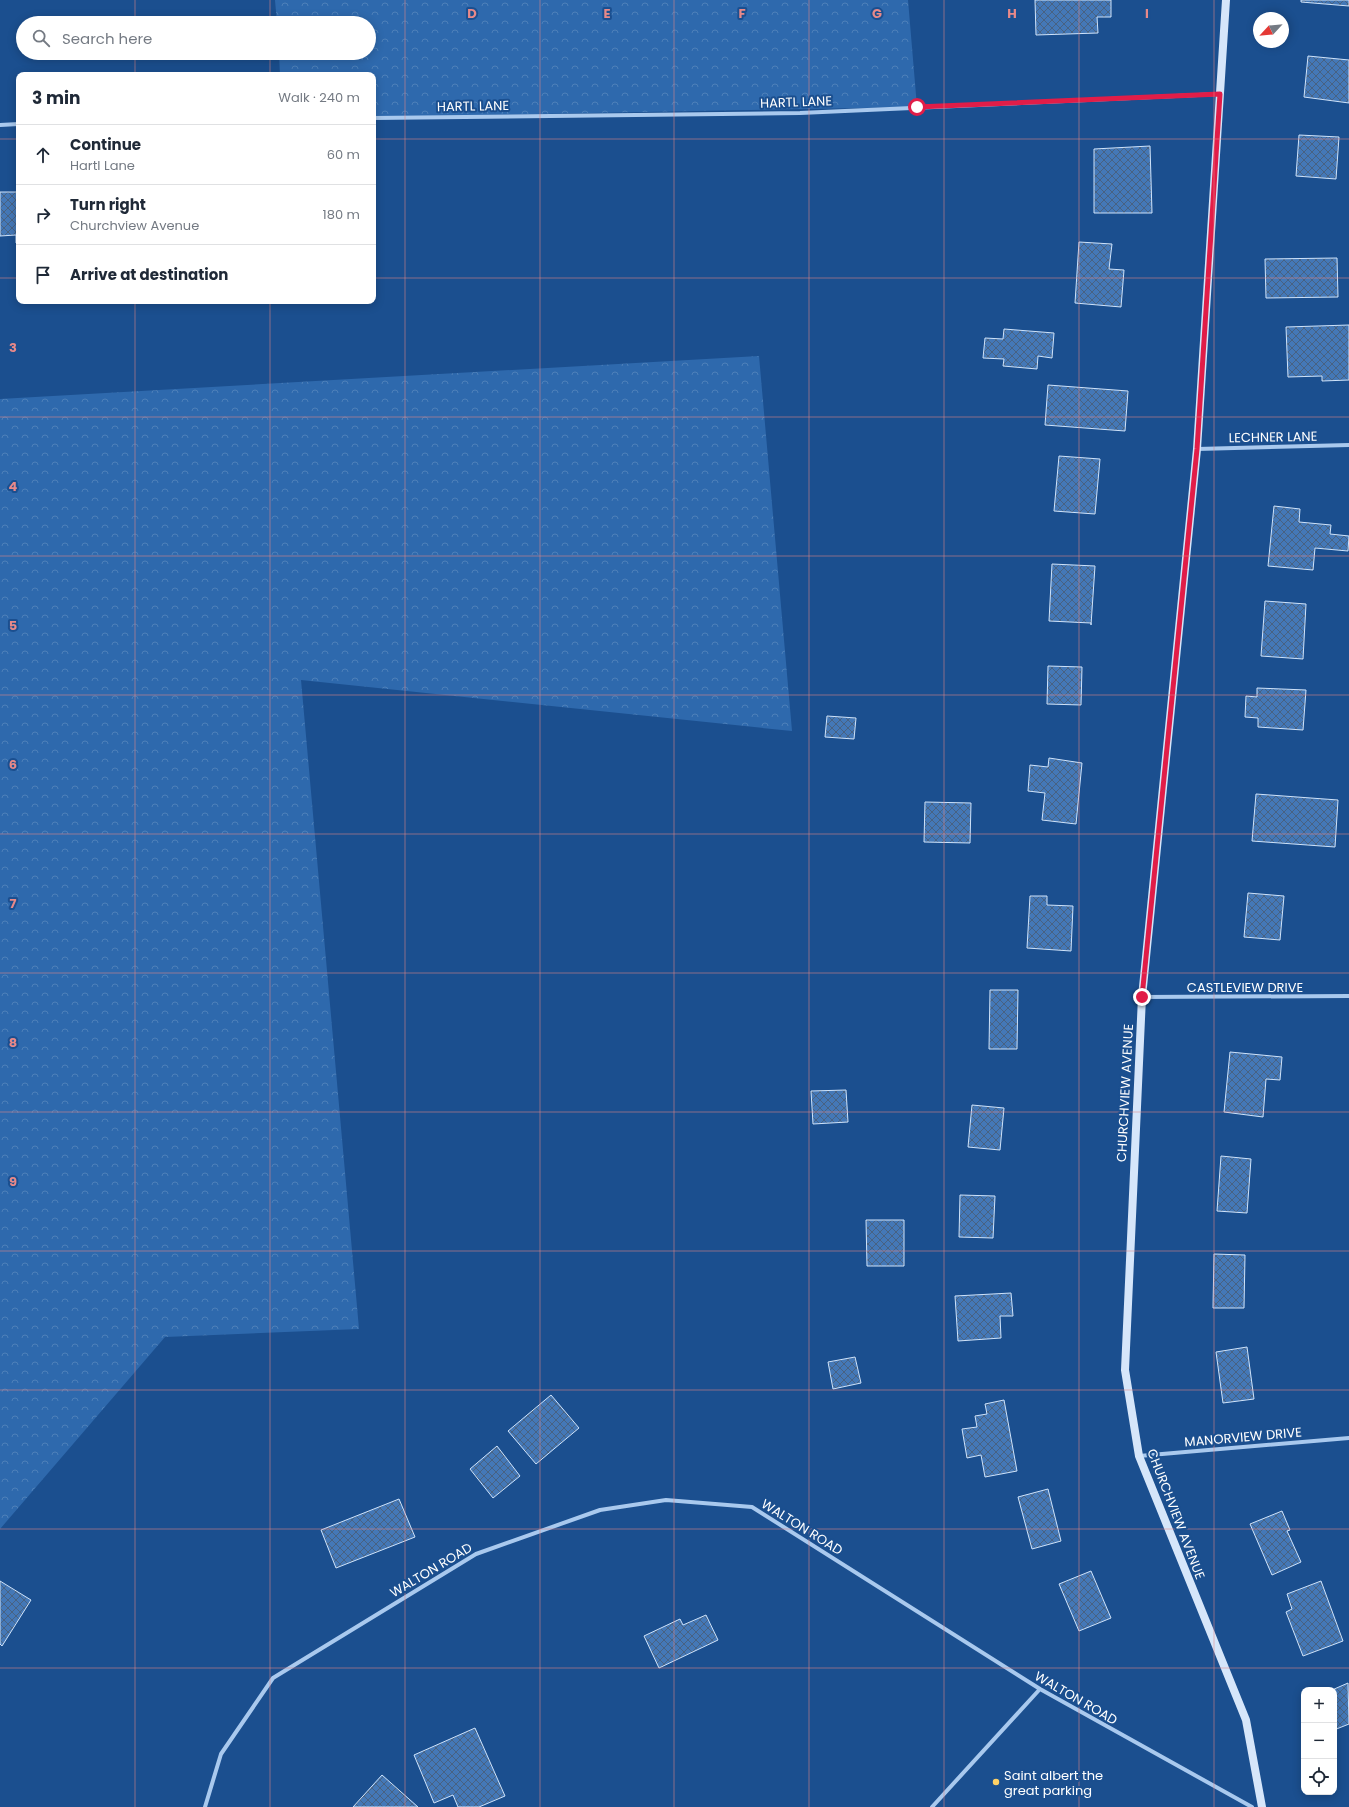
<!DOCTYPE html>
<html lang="en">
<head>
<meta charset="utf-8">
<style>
	:root { --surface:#fff; --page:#f6f6f7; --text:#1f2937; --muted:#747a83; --line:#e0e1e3 }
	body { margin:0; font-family:Poppins,sans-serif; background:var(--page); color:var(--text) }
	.controls { position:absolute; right:12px; bottom:12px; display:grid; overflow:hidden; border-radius:8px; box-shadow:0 2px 10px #0003 }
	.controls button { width:36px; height:36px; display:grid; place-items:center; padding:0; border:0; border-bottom:1px solid var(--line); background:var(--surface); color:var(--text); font:20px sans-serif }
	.compass { position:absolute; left:1253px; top:12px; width:36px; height:36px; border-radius:50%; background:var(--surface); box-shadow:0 2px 10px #0003; rotate:244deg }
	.stop { position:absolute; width:12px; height:12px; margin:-9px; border:3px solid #e11d48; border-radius:50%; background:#fff }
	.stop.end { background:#e11d48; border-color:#fff; box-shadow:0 1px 4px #0008 }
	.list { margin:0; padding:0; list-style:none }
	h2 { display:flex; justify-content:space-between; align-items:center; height:52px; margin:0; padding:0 16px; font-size:17px }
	h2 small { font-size:13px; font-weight:400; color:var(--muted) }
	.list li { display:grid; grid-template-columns:26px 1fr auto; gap:12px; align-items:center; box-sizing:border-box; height:60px; padding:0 16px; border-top:1px solid var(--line) }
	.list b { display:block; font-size:15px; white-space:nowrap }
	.list p { margin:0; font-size:13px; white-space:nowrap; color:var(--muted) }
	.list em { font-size:13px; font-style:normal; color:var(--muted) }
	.icon { flex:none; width:22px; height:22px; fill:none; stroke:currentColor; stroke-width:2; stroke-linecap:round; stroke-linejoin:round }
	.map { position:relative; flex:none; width:1349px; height:1807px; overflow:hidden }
	.search { position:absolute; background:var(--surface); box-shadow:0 2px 10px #0003; left:16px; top:16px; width:360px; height:44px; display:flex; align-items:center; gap:10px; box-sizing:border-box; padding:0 14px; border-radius:22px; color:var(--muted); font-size:15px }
	.panel { position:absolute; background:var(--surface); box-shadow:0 2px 10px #0003; left:16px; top:72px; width:360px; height:232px; border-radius:8px }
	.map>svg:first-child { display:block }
</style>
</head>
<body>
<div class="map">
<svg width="1349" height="1807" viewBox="0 0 1349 1807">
	<defs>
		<pattern id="forest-crowns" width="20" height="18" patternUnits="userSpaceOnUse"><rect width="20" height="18" fill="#2e69ad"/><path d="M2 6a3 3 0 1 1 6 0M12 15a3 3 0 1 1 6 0" fill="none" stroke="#4d80b9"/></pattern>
		<pattern id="building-cross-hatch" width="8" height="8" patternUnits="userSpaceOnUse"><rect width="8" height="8" fill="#4478b7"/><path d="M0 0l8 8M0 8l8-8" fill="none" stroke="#486282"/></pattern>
	</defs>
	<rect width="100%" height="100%" fill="#1b4f8f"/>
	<path fill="url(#forest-crowns)" d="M275,0h633l9,107 -544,10v-42h-93l-1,-22h90v-30h-92z
		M759,356l33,375 -491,-51 58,649 -194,8 -165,192v-1130z"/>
	<path fill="url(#building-cross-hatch)" stroke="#cfe3fa" d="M1035,0h76v17h-14l1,16 -62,2z
		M1301,0h48v6l-48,-4z
		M1308,56l41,4v43l-45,-6z
		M1299,135l40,2 -3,42 -40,-3z
		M1150,146l2,67h-58v-64z
		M17,188h2v55h-3v-8l-16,1v-44h17z
		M1079,242l33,2 -3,25 15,1 -3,37 -46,-4z
		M1337,258l1,39 -72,1 -1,-39z
		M1349,325v55l-27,1v-5l-34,1 -2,-50z
		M1004,329l50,4 -2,25 -14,-2 -1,13 -34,-3 1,-7 -21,-1 2,-20 18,1z
		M1048,385l80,6 -3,40 -80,-6z
		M1059,456l41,3 -5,55 -41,-3z
		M1274,506l26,3 -1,13 32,3 -1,9 19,2 -1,15 -33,-3 -2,22 -45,-4z
		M1052,564l43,2 -4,59v-2l-42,-2z
		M1265,601l41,3 -3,55 -42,-3z
		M1048,666l34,1 -1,38 -34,-1z
		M1257,688l49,2 -3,40 -45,-3v-9l-13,-1 1,-21 11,1z
		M827,716l29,2 -2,21 -29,-2z
		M1049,758l33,5 -6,61 -34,-4 3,-27 -17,-2 2,-26 18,2z
		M1256,794l82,6 -3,47 -83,-6z
		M925,802l46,1 -1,40 -46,-1z
		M1248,893l36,3 -4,44 -36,-3z
		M1030,896h17v9l26,1 -2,45 -44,-3z
		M990,990h28l-1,59h-28z
		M1230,1052l52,5 -2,23 -14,-1 -3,38 -39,-5z
		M846,1090l2,32 -35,2 -2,-33z
		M972,1105l32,3 -4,42 -32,-3z
		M1221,1156l30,3 -4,54 -30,-2z
		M960,1195l35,1 -2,42 -34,-1z
		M866,1220h38v46h-37z
		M1214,1254l31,1 -1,53h-31z
		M1011,1293l2,23h-13l1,22 -43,3 -3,-45z
		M1247,1347l7,52 -31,4 -7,-51z
		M855,1357l6,26 -28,6 -5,-27z
		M551,1395l28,33 -43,36 -28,-33z
		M1004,1400l13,71 -32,6 -4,-22 -14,3 -5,-29 15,-2 -2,-11 12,-2 -2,-10z
		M497,1446l23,30 -27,22 -23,-29z
		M1048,1489l13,52 -29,8 -14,-52z
		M399,1499l16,38 -79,31 -15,-38z
		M1282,1511l8,19 -3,1 14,31 -29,13 -22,-51z
		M1091,1571l20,47 -32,13 -20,-47z
		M0,1581l31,19 -29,46 -2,-2z
		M1321,1581l22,60 -40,15 -17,-44 6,-3 -5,-15z
		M706,1615l12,25 -59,28 -15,-32 36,-17 3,6z
		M1348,1683l1,41 -15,6v-40h-2z
		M475,1728l30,68 -26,11h-21l-5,-12 -19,8 -20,-48z
		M382,1775l36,32h-65z"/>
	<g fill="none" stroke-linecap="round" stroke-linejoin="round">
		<path stroke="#a9c9ee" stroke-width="4" d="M373,118l427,-5 420,-19
			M0,125l19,-1
			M1197,449l152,-4
			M1142,997l207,-1
			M1139,1456l210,-18
			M205,1807l16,-53 52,-76 203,-124 124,-44 66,-10 86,7 288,182 212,118
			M932,1807l108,-118"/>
		<path stroke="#d6e6fa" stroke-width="8" d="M1226,0l-29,449 -55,548 -17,373 14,86 107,264 16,87"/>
	</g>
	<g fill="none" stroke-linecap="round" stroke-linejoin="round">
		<path stroke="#e11d48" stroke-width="5" d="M917,107l303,-13 -23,355 -55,548"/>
	</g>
	<path fill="none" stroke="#e88989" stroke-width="1" stroke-opacity="0.55" d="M135,0v23M270,0v23M405,0v1807M540,0v1807M674,0v1807M809,0v1807M944,0v1807M1079,0v1807M1214,0v1807M135,53v22M270,53v22M0,139h19M373,139h976M0,278h19M373,278h976M135,301v1506M270,301v1506M0,417h1349M0,556h1349M0,695h1349M0,834h1349M0,973h1349M0,1112h1349M0,1251h1349M0,1390h1349M0,1529h1349M0,1668h1349"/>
	<circle fill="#ffd166" stroke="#1b4f8f" stroke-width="1.5" cx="996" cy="1782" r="4"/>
	<g text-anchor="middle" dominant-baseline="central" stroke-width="4" stroke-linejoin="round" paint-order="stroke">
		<g font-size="13" fill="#fff" stroke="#1b4f8f">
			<text transform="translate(796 102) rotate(-2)">HARTL LANE</text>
			<text transform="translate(473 106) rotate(-1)">HARTL LANE</text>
			<text transform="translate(1273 437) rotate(-1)">LECHNER LANE</text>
			<text x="1245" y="987">CASTLEVIEW DRIVE</text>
			<text transform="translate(1125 1093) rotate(-87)">CHURCHVIEW AVENUE</text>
			<text transform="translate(1243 1437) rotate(-5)">MANORVIEW DRIVE</text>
			<text transform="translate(1176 1514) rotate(69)">CHURCHVIEW AVENUE</text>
			<text transform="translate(802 1527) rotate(32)">WALTON ROAD</text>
			<text transform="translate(431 1570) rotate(-31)">WALTON ROAD</text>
			<text transform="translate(1076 1698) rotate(30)">WALTON ROAD</text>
		</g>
		<g font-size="13" fill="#fff" stroke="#1b4f8f" text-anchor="start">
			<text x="1004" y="1775">Saint albert the<tspan x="1004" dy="15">great parking</tspan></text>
		</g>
	</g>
	<g font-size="13" text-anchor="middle" font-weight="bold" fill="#e88989" stroke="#1b4f8f" stroke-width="4" stroke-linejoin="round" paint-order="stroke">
		<text x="472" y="18">D</text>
		<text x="607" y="18">E</text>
		<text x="742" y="18">F</text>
		<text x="877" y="18">G</text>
		<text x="1012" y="18">H</text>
		<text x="1147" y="18">I</text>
		<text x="13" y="352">3</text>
		<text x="13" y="491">4</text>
		<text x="13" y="630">5</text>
		<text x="13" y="769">6</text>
		<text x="13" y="908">7</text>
		<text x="13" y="1047">8</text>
		<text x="13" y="1186">9</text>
	</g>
</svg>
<div class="controls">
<button>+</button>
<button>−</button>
<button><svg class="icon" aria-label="locate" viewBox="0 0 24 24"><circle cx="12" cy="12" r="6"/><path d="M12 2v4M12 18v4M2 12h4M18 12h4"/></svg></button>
</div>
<svg class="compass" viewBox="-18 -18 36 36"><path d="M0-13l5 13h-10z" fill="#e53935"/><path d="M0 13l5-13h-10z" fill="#747a83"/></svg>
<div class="stop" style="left:917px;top:107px"></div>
<div class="stop end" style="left:1142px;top:997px"></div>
<div class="search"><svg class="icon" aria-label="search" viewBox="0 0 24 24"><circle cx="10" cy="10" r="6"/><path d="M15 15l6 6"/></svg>Search here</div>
<section class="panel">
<h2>3 min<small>Walk · 240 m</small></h2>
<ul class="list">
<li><svg class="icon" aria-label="ahead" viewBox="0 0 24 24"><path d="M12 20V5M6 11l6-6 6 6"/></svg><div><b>Continue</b><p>Hartl Lane</p></div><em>60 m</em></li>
<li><svg class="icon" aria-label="right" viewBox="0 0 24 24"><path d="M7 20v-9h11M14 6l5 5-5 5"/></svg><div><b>Turn right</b><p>Churchview Avenue</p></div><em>180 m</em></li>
<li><svg class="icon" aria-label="arrive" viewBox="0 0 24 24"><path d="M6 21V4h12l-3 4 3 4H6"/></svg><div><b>Arrive at destination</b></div></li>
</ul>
</section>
</div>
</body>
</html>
